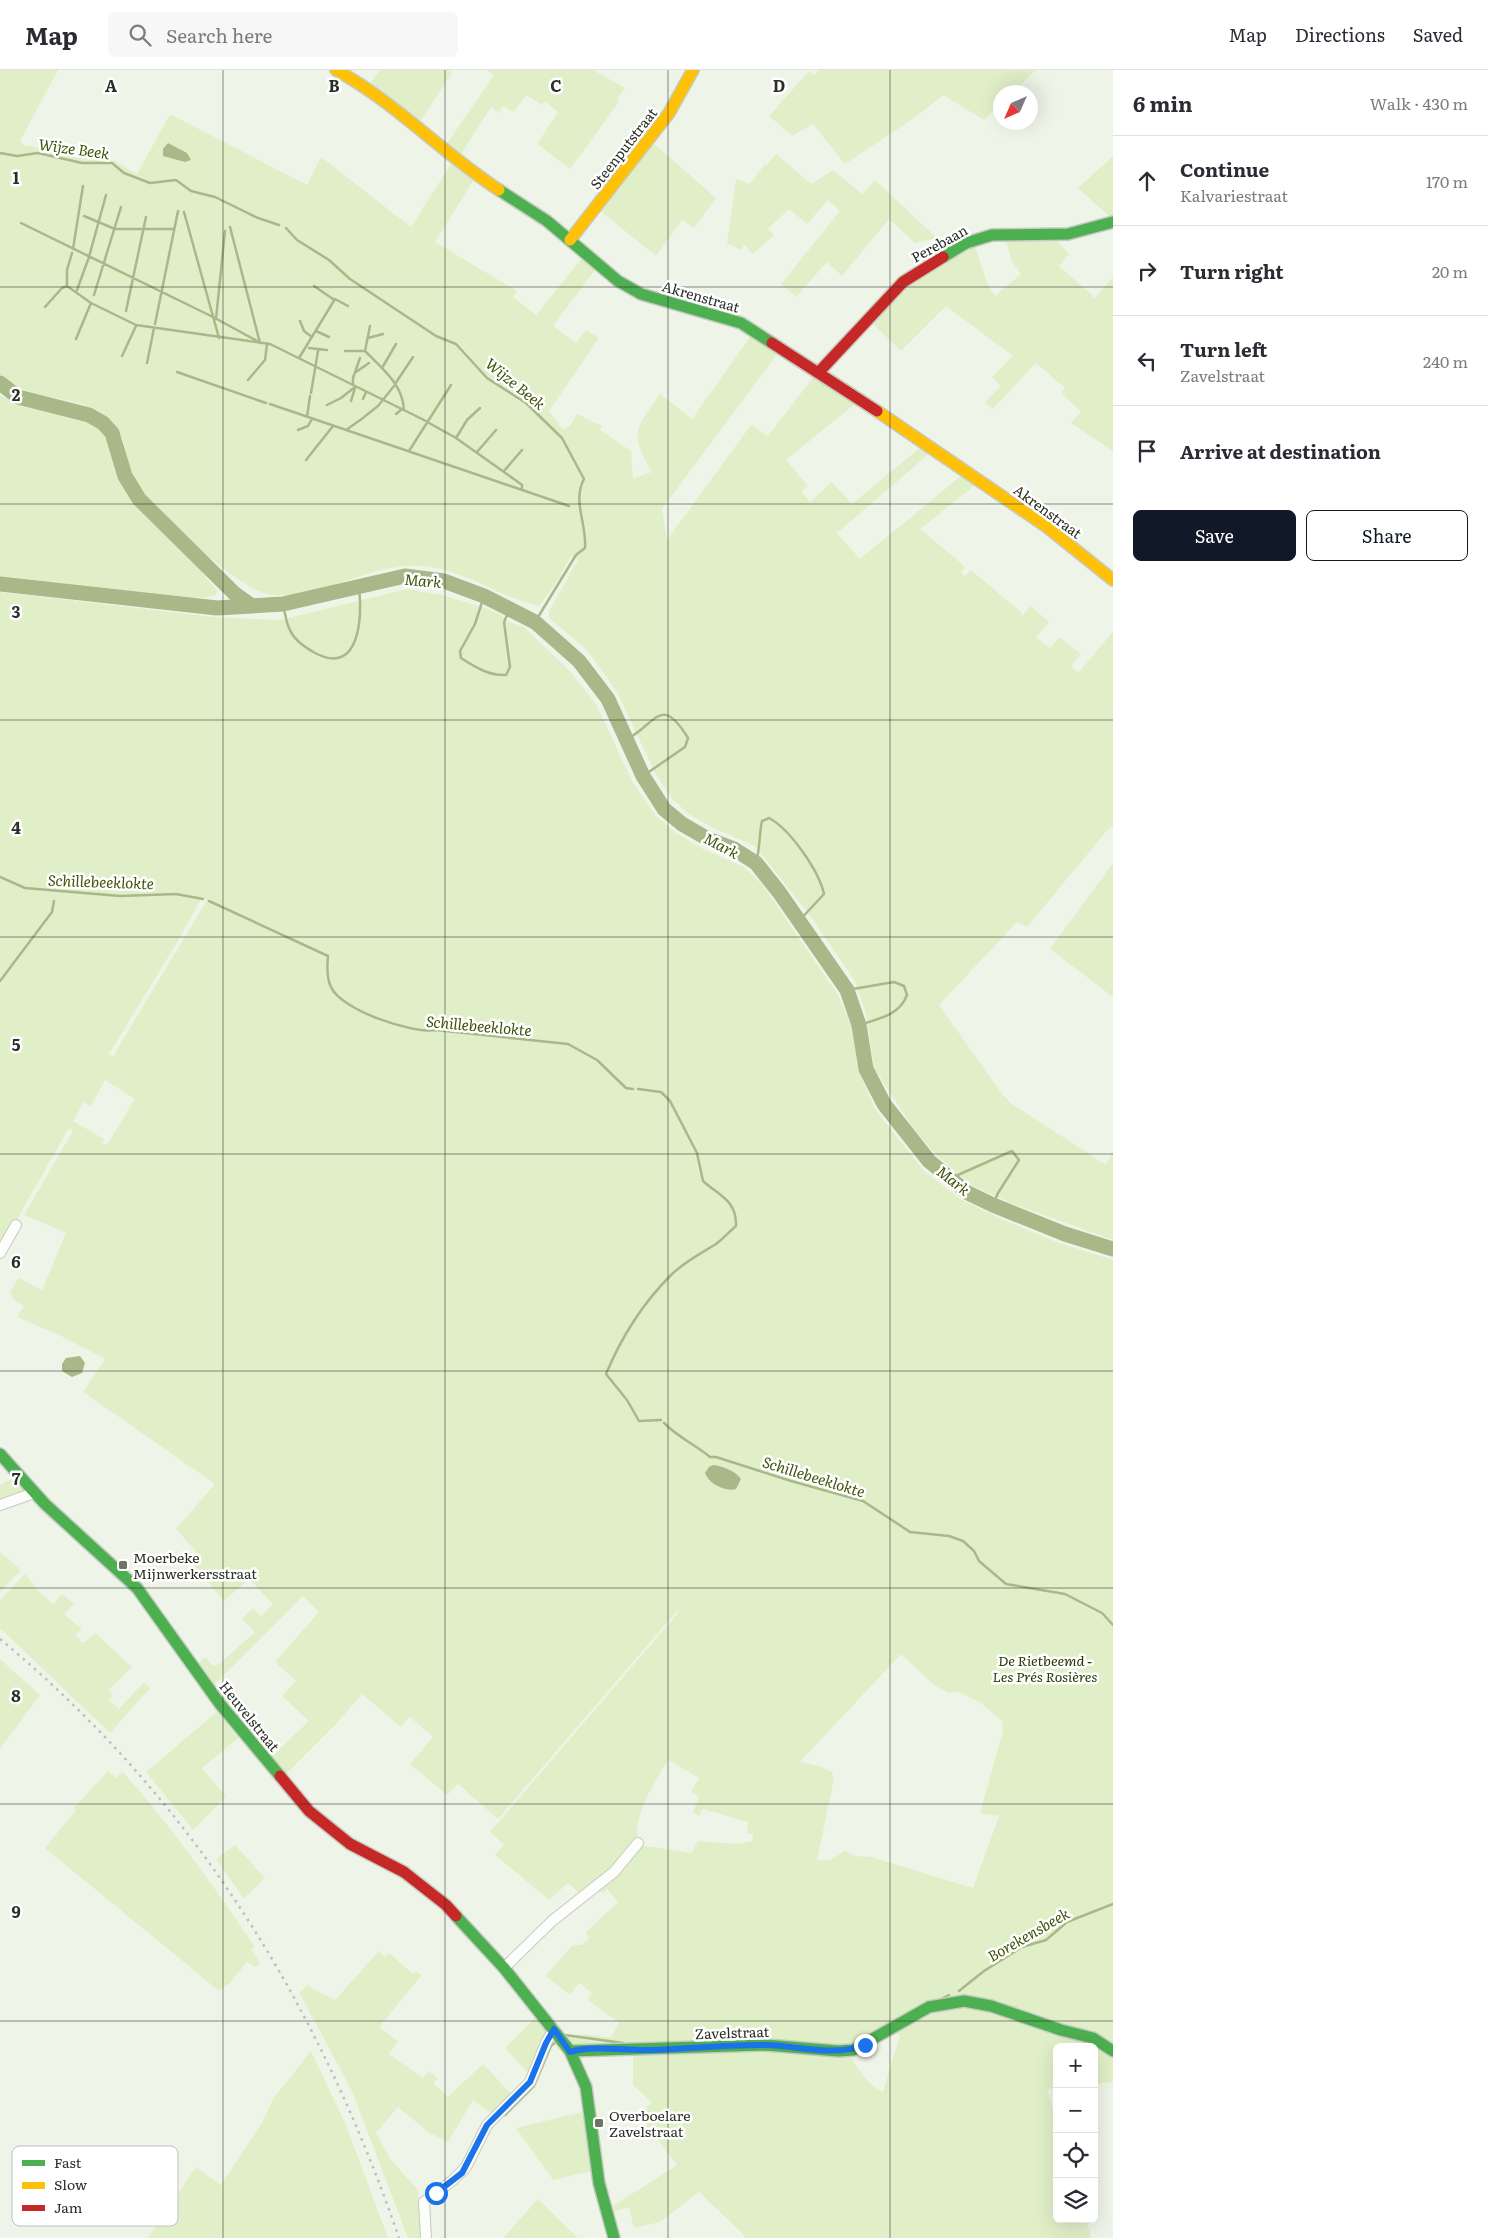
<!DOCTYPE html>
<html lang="en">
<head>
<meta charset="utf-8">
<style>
	:root { --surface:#fff; --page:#f7f7f7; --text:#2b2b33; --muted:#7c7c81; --line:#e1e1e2; --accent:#111827 }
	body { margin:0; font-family:Literata,serif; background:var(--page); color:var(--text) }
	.controls { position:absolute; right:15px; bottom:15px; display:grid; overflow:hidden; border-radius:8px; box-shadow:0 5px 20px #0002 }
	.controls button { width:45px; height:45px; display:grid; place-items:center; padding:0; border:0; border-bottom:1px solid var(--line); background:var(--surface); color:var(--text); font:25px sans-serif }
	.compass { position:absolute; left:993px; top:15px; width:45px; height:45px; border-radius:50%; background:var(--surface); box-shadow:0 5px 20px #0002; rotate:225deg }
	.stop { position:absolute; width:15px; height:15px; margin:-11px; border:4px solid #1a73e8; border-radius:50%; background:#fff }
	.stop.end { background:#1a73e8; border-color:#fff; box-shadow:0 1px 5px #0008 }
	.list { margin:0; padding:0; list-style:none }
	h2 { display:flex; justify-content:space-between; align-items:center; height:65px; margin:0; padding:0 20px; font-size:21px }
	h2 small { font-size:16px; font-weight:400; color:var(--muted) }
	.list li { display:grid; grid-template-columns:32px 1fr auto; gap:15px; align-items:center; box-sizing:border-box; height:90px; padding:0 20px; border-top:1px solid var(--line) }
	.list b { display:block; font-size:19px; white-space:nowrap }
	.list p { margin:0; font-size:16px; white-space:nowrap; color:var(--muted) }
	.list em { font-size:16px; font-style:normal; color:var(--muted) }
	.actions { display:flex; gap:10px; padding:15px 20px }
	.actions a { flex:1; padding:11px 0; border:1px solid var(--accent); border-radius:8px; text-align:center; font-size:18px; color:var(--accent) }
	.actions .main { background:var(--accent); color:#fff }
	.icon { flex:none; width:28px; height:28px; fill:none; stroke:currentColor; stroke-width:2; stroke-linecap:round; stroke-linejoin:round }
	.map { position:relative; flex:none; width:1113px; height:2168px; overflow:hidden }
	header { display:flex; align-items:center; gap:30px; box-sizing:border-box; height:70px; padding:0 25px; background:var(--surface); border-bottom:1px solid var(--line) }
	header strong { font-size:24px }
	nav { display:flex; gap:28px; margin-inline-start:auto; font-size:18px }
	.search { width:350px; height:45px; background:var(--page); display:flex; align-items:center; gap:12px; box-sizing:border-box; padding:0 18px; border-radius:8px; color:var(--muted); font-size:19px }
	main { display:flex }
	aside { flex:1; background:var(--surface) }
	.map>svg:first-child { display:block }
</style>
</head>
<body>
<header>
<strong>Map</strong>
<div class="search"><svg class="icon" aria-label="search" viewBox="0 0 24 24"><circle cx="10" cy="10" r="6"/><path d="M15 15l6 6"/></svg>Search here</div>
<nav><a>Map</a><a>Directions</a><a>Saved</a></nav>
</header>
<main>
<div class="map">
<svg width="1113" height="2168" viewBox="0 0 1113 2168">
	<rect width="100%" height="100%" fill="#eff4e8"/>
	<path fill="#e1efc8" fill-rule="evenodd" d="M0,0h58l-38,71 3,4 18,3v6l5,-4 34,8 33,2 24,14 33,-60 137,71 14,-28 90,70 40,-63 22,17 -38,61 82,49 -4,6 23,18 46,-57 13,12 -42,56 23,17 10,-13 13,8 -50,73 14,19 7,-4 7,-12 25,12 -2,4 31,21 2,27 19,-6c-23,-39 -17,-43 8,-78l32,25 59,-83 27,17 -116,156 5,31 84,-115 17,11 47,-61 40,29 -69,56 22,26 -7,5 9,11 22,-20 20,22 69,-57 8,7 -92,79 23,26 102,-84 13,10 -55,44 41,34 4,5 -4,4 4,4 6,-6 50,42v4l10,-10 18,16 -13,15 14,11 10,-11 21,17 -10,12 7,7 35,-41v196l-3,-1 -83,100 -10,-5 -78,83 64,90 9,9 94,61 7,-15v90l-100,-36 -40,-18 -38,-32 -21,-25 -40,-61 -8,-54 -11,-33 -44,-64 -56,-71 -42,-18 -24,-14 -16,-14 -17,-25 -39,-83 -30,-42 -38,-32v-7l29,-51 -7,-4 -12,22 -20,28c-49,-11 -80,-44 -136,-40 -42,4 -94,36 -136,28 -32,-7 -120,-89 -135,-118 -12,-22 0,-36 -24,-58 -28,-25 -78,-15 -108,-41z
		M380,0h68l4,3 -33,50 -49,-40z
		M487,0h106l32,18 -8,11 2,3 -49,67 -33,-25 21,-32 -13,-11 -3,4 -16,-10 -12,17 -11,-6 -4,7 -8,-6 -31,49 -14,-11 48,-70z
		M818,0h218l-23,22h-12l-1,12 -16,16 -41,-25 -26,21 -72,48 -32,-40 -21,12 -23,-20 40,-45 6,4z
		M652,72l64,56 -22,30 -12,-8 -26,36 -57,-46z
		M776,84l35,30 22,-14 29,24 13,-14 62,58 -22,5 -26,-24 -47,57 -15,-14 -31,35 -15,-13 59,-73 -12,-11 -21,24 -18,-15 -21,20 6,6 -21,19 -9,-10 -2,6 -15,-6 9,-65 14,5 15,-20 2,1z
		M1113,86v62h-2l-33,-30z
		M1005,166l50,2 14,16 -10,12 36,32 18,-21v174l-42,-28 10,-11 -20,-19 4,-5 -29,-25 -44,47 -7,-8 16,-16 -9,-9 21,-21 -67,-50 -45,45 -31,-30 29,-31 75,-47 13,40 8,13 26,-22 -10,-14z
		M0,325l15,8 56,13 28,12 11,16 15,46 75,76 6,12 11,12 -1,5 -12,3 -29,-2 -175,-17z
		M407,519l36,6 42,13 14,6 10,8 15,5 47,45 26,34 36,77 23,33 20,17 27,16 41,18 18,17 76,111 14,33 6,41 17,40 49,62 38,29 46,22 51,21 54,17v787l-148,-50 -118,48 -128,-2 -146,2 -4,-8 15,-3 27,4 8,-15 -31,-23 4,-7 -13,-10 -9,12 -25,-19 28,-31h8l8,-7 -3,-6 32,-30 -11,-13 -3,4 -7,-2 -11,8 -18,-16 -19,17 -54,-45 9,-10 -14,-13 188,-219 -2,-1 -178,207 -40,-35 -11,11 -37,-31 23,-27 -23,-20 -9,10 -39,-33 -26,30 -50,50 -15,-17 38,-36 -27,-25 14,-15 -21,-19 44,-50 -16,-16 -90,90 -17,-21 9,-8 7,8h6l37,-33 -13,-13 11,-11 8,8 12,-12 -24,-25 -25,22 -35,-41 8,-7 -21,-24 39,-45 -132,-92 22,-33 -42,-22 -46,-20 7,-11 -10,-6 -4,-7 8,-15 24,12 24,-57 -42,-18 49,-84 -4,-3 -69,121v-657l214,25 66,3zM202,827l5,3 -94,156 -4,-2 66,-108zM105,1010l30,19 -28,46 -5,-2 2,-4 -31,-18 11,-19 7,4zM901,1584l33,31 14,8 11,-1 22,11 21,18 1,10 -23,82 19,3 -26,72 -102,-31 -16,-1 -10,-5 -15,9h-13l17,-81 -2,-7 -10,-5 -22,-5zM668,1690l31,18 -8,14 8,5 -6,15 6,4 4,-7 45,13 -1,12h6v7l-15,3 -40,-3 -7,12 -51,-8c-11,-25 15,-63 28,-85z
		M1113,793v134l-63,-48z
		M13,1408l13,15 -26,8v-16z
		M0,1482l21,18 -21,22z
		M25,1504l15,19 13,11 9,-10 12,10 -10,10 18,15 -7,6 8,8 12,-10 37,34 -24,23 5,5 -4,5 10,9 25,-27 6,6 -40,45 -110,-105v-28z
		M0,1589l40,36 -40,54z
		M217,1642l21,26 -36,30 24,29 -33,33 -47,-58z
		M108,1701l8,7 6,-7c49,55 92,115 133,176l-4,2 9,14 -4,4 -9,-5 -17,21 -11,8 -174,-143 31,-38 -2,-2z
		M235,1775l30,33 -21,21 -28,-40z
		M379,1881l6,6 4,-4 24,21 3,-3 6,4 -43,52 19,14 -9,13 34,24 6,-7 9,8 -5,4 15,14 35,-33 31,33 -20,18 -21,-15 -25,42 -20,-10 -30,-25 -22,26 15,27 27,30 4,48h-14l-56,-147 -53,-99 10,-7c6,8 18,9 26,15z
		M968,1936l123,36 22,15v25l-19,2v-37h-37v41l-10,1 10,33v97h29l5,19h-347l1,-2 -46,-44 -39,30 -26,6 -5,-20 -15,3 -1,-5 64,-41 -38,-49 13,-14 -19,-17v-30l133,-6 84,4c6,15 18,32 33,39l17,-56 -5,-6 37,-20z
		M536,1947l10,12v5l-15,42 -26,-28z
		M311,1981l35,74 42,113h-240l48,-71 25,18 41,-62 11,-24z
		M582,2042l9,59 -38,9 -37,-52z
		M538,2129l40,39h-75z"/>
	<path fill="#a8b889" d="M168,73l19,10 4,7 -6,2 -22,-6v-7z
		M80,1286l5,7 -3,10 -10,4 -10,-6v-7l4,-6z
		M713,1395c9,1 23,6 28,14l-5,10c-11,3 -27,-5 -31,-16l4,-6z"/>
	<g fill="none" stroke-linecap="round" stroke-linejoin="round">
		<path stroke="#a8b889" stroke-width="2.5" d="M0,83l17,3 21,-3 44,10h30l12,10 26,10 26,-3 15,11 24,6 43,21 21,7
			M184,142l35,126
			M84,146l31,13h59
			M21,153l192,94 46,25
			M230,157l30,116
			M286,158l11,12 32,20 21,19 86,57 20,8 31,34 39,25 36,35 22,41c-12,22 3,45 1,69l-9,7 -41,67
			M73,179l10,-63
			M67,216v-16l5,-17
			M314,216l19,13
			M77,220l12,-33 17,-62
			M94,225l27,-88
			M45,237l17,-19 5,-2 24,17
			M126,241l20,-94
			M216,249l9,-88
			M300,251l4,10 8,6
			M155,254l23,-113
			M316,261l13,6
			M368,268l15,-4
			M76,269l15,-36 45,22 134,19 152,75 34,19 62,44 4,3v5
			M309,278l18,2
			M345,281h20c17,17 38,34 39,59
			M365,281l5,-25
			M122,286l14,-30
			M299,288l36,-59 13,7
			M147,293l7,-35
			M382,298l14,-24
			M177,302l89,31
			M356,302l13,-9
			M248,310l17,-20 2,-16
			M395,314l18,-27
			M353,315v-7l7,-20
			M311,323l7,-42
			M363,329l3,-7
			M351,331l4,-13
			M270,334l299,102
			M327,335l14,-7 14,-11
			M396,344l6,-5
			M307,347l3,-21
			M364,347l14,-11 16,-20
			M298,360l10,-4 4,-7
			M346,360l17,-12
			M456,368l11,-18 13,-12
			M409,381l42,-66
			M477,382l19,-22
			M306,390l27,-34
			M504,401l18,-21
			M484,526l-9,28 -15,27 1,7c14,9 28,18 45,17l4,-8 -6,-45 6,-14
			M283,534c2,8 3,19 7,26 4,10 16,18 25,23 46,24 47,-38 44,-66
			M626,670c31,-17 35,-46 62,-2l-3,9 -42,29
			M756,793c4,-14 3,-28 6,-42l7,-3c21,11 50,53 55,76l-25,27
			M0,807l25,11 95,8 56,-2 27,5
			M209,831l119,55c-1,10 -1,23 3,31 10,23 81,47 105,43l132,14 29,16 29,28 7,1
			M0,911l52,-69 2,-11
			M847,920l47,-8 10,4 3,9c-7,20 -29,24 -48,30
			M638,1019l23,3 9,9 27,52 6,28c15,14 34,19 33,45 -7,6 -13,13 -20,18 -16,10 -32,18 -45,31 -28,28 -50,63 -65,99l21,26 12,21 22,-1
			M951,1108l61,-27 7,9 -21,33 -5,12
			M664,1353c15,15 30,21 46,34h6l75,24 72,20 47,31 39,4 14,5 11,10 5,10 27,23 59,10 37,19 11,12
			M959,1921l25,-20 38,-24 24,-7 21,-18 46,-18
			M943,1928l6,-3
			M565,1965l58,8
			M505,2045l29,-29 17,-40 5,-4"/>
		<path stroke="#a8b889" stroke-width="15" d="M0,313l18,14 71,18 14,8 9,10 13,43 14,23 96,95 17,12
			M0,514l217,24 66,-4 122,-28 39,5 40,15 51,26 44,39 29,38 35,77 21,33 18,15 26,15 26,10 22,14 23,29 68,98 12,35 7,44 18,35 45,57 39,32 25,12 72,29 48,15"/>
		<g stroke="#c6cac0" stroke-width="12">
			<path id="street" d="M0,1183l16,-28
				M0,1435l34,-12
				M504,1898l48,-47 62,-49 24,-29
				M426,2168l-2,-36 28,-21 14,-14 21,-42 43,-43 16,-39 8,-14"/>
		</g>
		<g stroke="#c6cac0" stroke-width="14">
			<path id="fast" d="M499,120l48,31 71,60 23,13 100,29 31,20
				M943,187l23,-14 26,-8 76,-1 45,-12
				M0,1384l45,50 92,84 83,116 60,72
				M456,1846l48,52 66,83 16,36 13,96 15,55
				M570,1981l196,-6 72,6 15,-1 76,-43 35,-6 27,5 70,24 32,8 20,13"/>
		</g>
		<g stroke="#c6cac0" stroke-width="14">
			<path id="slow" d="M336,0c59,32 106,83 163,120
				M570,170l99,-127 24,-43
				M877,341l170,116 66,53"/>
		</g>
		<g stroke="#c6cac0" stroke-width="14">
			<path id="jam" d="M772,273l105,68
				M819,302l84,-90 40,-25
				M280,1706l29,35 41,33 54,28 42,33 10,11"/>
		</g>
		<use href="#street" stroke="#fdfdfc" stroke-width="10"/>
		<use href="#fast" stroke="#4caf50" stroke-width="11"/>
		<use href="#slow" stroke="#ffc107" stroke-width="11"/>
		<use href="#jam" stroke="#c62828" stroke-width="11"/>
		<path stroke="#bebfbc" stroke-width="2.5" stroke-dasharray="2.5 5" stroke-linecap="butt" d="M0,1569c193,160 318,363 399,599"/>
	</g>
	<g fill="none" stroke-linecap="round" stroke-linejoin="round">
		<path stroke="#1a73e8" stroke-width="6" d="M436,2123l26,-20 25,-48 43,-43 16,-39 8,-14 16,23c26,-7 54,-1 80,-2 39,-1 78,-6 117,-5 32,1 67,12 98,0"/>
	</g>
	<path fill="none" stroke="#2b2e26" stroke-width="1" stroke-opacity="0.55" d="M223,0v2168M445,0v2168M668,0v2168M890,0v2168M0,217h1113M0,434h1113M0,650h1113M0,867h1113M0,1084h1113M0,1301h1113M0,1518h1113M0,1734h1113M0,1951h1113"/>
	<g fill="#70736a" stroke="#fff" stroke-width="2">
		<rect x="118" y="1490" width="10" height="10" rx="2.5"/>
		<rect x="594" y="2048" width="10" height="10" rx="2.5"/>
	</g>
	<g text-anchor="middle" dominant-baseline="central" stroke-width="5" stroke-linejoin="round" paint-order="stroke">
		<g font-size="14" fill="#2b2e26" stroke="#fff">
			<text transform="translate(623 78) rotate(-52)">Steenputstraat</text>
			<text transform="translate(939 173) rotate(-29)">Perebaan</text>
			<text transform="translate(701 226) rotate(16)">Akrenstraat</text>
			<text transform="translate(1048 441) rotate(36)">Akrenstraat</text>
			<text transform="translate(250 1646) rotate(51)">Heuvelstraat</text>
			<text transform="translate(732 1962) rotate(-2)">Zavelstraat</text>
		</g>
		<g font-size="14" fill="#2b2e26" stroke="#fff" text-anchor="start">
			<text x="133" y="1487">Moerbeke<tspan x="133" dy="16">Mijnwerkersstraat</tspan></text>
			<text x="609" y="2045">Overboelare<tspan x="609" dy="16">Zavelstraat</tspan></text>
		</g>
		<g font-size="14" font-style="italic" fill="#293605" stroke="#fff">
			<text x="1045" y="1590">De Rietbeemd -<tspan x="1045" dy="16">Les Prés Rosières</tspan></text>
		</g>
		<g font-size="15" font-style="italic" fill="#40530a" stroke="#fff">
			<text transform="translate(74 78) rotate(8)">Wijze Beek</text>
			<text transform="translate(516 313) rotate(39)">Wijze Beek</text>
			<text transform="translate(423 510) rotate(5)">Mark</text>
			<text transform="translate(722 775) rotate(28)">Mark</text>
			<text transform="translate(101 811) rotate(2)">Schillebeeklokte</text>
			<text transform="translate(479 955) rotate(5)">Schillebeeklokte</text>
			<text transform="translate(954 1110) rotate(38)">Mark</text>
			<text transform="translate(814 1406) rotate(17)">Schillebeeklokte</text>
			<text transform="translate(1028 1864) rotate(-30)">Borekensbeek</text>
		</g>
	</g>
	<rect x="12" y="2076" width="166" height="80" rx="8" fill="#fff" stroke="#bfc0be" stroke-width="1"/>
	<rect x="22" y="2090" width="23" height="6" fill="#4caf50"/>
	<rect x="22" y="2112" width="23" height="7" fill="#ffc107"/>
	<rect x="22" y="2135" width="23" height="6" fill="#c62828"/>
	<g font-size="14" fill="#2b2e26">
		<text x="54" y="2098">Fast</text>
		<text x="54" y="2120">Slow</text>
		<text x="54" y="2143">Jam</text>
	</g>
	<g font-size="16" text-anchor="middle" font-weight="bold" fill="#2b2e26" stroke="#fff" stroke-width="5" stroke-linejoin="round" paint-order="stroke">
		<text x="111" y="22">A</text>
		<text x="334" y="22">B</text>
		<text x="556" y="22">C</text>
		<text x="779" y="22">D</text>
		<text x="16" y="114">1</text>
		<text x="16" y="331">2</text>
		<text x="16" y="548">3</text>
		<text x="16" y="764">4</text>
		<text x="16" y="981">5</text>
		<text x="16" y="1198">6</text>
		<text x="16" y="1415">7</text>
		<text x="16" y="1632">8</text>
		<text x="16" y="1848">9</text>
	</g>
</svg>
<div class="controls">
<button>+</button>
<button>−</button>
<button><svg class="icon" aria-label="locate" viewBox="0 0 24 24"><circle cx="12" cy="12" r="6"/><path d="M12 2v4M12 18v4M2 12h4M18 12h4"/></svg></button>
<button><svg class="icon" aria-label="layers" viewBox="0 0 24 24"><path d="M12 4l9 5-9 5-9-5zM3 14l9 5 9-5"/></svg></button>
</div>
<svg class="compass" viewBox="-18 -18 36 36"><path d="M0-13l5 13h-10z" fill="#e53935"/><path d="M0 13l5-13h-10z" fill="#7c7c81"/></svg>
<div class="stop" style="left:436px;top:2123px"></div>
<div class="stop end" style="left:865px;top:1975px"></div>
</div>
<aside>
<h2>6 min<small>Walk · 430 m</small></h2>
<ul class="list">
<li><svg class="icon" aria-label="ahead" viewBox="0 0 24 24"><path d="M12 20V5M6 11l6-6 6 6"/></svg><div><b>Continue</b><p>Kalvariestraat</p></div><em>170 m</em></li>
<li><svg class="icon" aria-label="right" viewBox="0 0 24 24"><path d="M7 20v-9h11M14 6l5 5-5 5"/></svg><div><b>Turn right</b></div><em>20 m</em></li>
<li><svg class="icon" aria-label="left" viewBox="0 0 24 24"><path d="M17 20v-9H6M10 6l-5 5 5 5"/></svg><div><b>Turn left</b><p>Zavelstraat</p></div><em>240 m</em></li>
<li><svg class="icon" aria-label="arrive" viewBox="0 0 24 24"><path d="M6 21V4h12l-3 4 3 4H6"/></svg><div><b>Arrive at destination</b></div></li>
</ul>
<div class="actions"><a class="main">Save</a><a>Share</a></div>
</aside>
</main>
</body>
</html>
